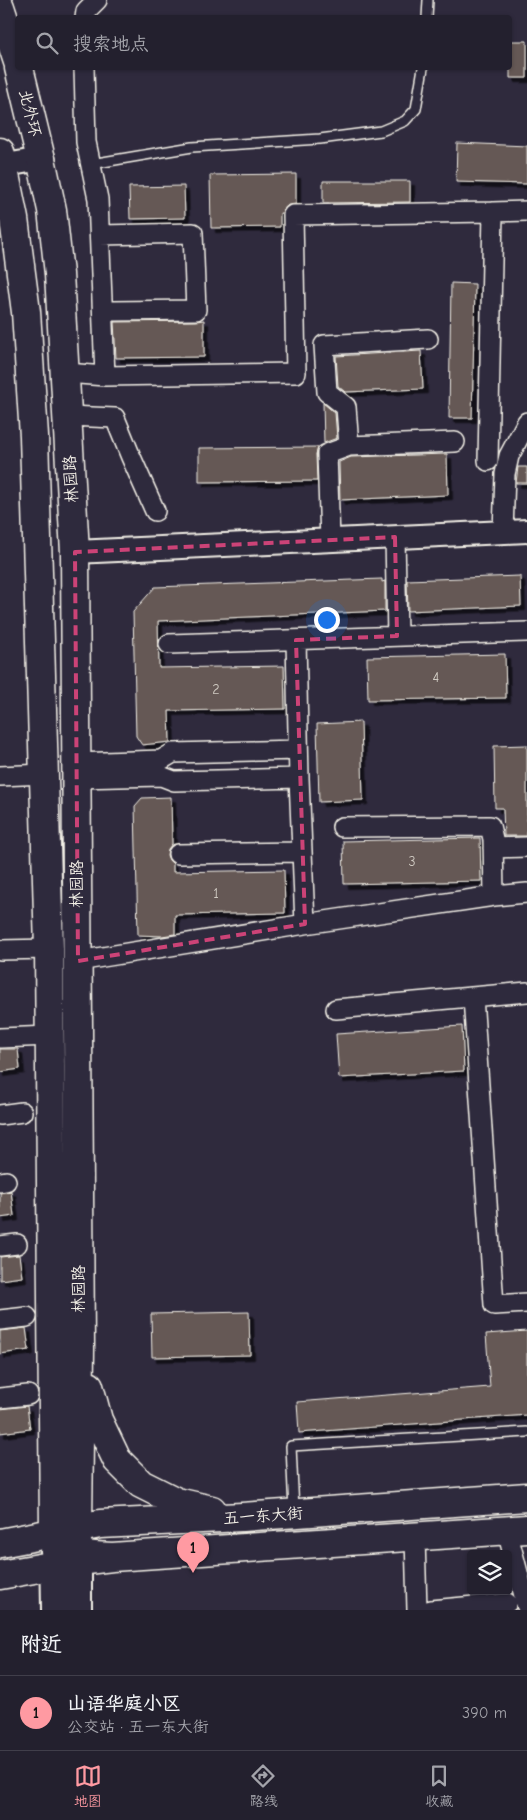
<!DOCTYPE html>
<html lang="zh">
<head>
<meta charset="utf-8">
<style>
	:root { --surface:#23202e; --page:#2b2836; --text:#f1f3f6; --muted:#a3a3aa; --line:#403e4a; --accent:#ff9aa2 }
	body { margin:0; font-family:"Comic Neue","LXGW WenKai TC",sans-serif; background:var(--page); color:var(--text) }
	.controls { position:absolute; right:15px; bottom:15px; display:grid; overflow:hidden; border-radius:5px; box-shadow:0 1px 4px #0004 }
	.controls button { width:45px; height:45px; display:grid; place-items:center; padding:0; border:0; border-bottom:1px solid var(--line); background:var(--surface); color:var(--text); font:25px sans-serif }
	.you { position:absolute; left:326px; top:619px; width:18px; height:18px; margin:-12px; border:4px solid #fff; border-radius:50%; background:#1a73e8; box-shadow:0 0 0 8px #1a73e833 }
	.badge { display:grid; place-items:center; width:32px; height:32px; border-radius:50%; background:var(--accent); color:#111; font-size:16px; font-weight:700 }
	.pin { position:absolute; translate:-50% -41px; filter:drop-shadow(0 1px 2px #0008) }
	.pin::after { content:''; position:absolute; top:26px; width:18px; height:15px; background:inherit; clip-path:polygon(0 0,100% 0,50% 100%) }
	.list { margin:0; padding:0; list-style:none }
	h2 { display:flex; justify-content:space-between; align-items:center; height:65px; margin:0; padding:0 20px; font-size:21px }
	h2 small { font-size:16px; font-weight:400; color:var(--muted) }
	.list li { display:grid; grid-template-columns:32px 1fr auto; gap:15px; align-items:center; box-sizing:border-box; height:75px; padding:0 20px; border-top:1px solid var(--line) }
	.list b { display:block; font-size:19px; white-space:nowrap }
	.list p { margin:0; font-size:16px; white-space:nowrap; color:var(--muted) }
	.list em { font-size:16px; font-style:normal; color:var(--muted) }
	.icon { flex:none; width:28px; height:28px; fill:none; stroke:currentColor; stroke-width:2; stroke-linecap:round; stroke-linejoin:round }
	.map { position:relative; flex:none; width:527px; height:1610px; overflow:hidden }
	.search { position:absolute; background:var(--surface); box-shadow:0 1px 4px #0004; left:15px; right:15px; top:15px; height:55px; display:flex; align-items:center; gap:12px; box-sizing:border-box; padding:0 18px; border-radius:5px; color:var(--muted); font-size:19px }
	.sheet { height:140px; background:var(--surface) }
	nav { display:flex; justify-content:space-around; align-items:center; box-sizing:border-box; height:70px; border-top:1px solid var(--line); background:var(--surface); font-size:14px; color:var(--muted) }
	nav a { display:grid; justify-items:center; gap:2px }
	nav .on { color:var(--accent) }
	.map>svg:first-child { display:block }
</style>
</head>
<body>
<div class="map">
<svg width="527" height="1610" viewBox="0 0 527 1610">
	<defs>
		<filter id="shadow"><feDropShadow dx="4.5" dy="4.5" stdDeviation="0" flood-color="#0009"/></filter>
	</defs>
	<rect width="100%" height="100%" fill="#2f2a3d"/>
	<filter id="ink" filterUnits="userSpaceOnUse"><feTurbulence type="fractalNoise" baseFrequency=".02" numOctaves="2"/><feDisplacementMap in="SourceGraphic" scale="10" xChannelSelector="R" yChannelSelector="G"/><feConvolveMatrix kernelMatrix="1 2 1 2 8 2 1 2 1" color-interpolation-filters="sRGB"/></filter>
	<g filter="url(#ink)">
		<path fill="#655854" stroke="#f4f1e8" filter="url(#shadow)" d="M510,41h17v37h-17z
			M457,143l70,3v38l-71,-2z
			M296,174v30l-8,1 -6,8h-2v14l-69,1 -1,-53z
			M323,181h87v21l-87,1z
			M184,186l1,32 -55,1 -1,-32z
			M451,283l24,1 -3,134h-23z
			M204,320v37l-88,1 -2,-36 82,-1z
			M421,351l2,38 -78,3 -7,-6 -2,-30z
			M323,403l12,10 2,25 -13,5z
			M319,447l-3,7 1,27 -118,1v-34z
			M447,454l1,41 -108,5 -1,-38 12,-5z
			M518,467h9v16h-11z
			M520,576l1,30 -113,5 -1,-31z
			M382,579v3l3,-1v30l-227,10 1,47 125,-2 1,43 -116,2 1,31 -28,3 -6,-9 -3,-124 22,-25z
			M505,654l1,44 -138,2 -1,-43z
			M361,722l2,78 -44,2 -2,-78z
			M527,745v91h-23l-1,-28h-8l-1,-62z
			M171,797l1,47 -4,5 -1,6 2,5 4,4v8l111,-2 1,43 -110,2v19l-13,2 -24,-1 -3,-129 7,-8z
			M480,838l1,43 -137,3 -1,-43z
			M462,1026l2,45 -125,7 -3,-44z
			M0,1049h18l2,20 -20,3z
			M11,1191l3,25 -14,2v-25z
			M19,1255l3,22 -22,3v-23z
			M249,1312l1,43 -98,2 -1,-43z
			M26,1328l3,22 -29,4v-23z
			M527,1331v84l-228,18 -2,-31 193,-15 -4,-53z
			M27,1406l3,23 -30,4v-24z"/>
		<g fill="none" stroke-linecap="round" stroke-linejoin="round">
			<g stroke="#f4f1e8" stroke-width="12">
				<path id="service" d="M427,18l1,-18
					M91,164l101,-17 128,-8 61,-8 24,-10 11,-12 7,-41
					M294,1511l-3,-65 236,-14"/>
			</g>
			<g stroke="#f4f1e8" stroke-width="22">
				<path id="minor" d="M85,18l1,-7 11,-11
					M493,212l34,-1
					M100,235l93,-2 3,77 -83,1
					M428,339l-104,6 3,47 19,15 3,39 106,-4
					M66,373l39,3 -7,-177 -12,-57 -2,-74
					M105,376l191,-3 -3,-158 200,-3 -5,249
					M68,416l47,2 16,39 24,54
					M503,532l2,-58 4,-18 18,-34
					M395,537l2,99
					M330,540l-3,-86 22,-8
					M296,640l3,138 6,146
					M169,644l358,-12
					M76,763l85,-3 12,-7 125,-3
					M0,776l44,-2
					M77,778l84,-2 13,5 125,-3
					M342,827l148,-1 3,13 1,57
					M493,848l34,-1
					M178,854l123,-2
					M0,950l49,-1
					M78,961l227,-37 189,-28 33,-3
					M473,997l21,308 33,-2
					M336,1009l191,-17
					M0,1038l50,-2
					M0,1115l22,-3
					M0,1182l6,-1
					M0,1246l17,-2
					M0,1320l27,-3
					M0,1398l28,-3
					M507,1531l20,76
					M415,1537l2,73
					M431,1610l76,-7"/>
			</g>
			<g stroke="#f4f1e8" stroke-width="26">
				<path id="tertiary" d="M0,166l41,-7
					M75,552l452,-21"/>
			</g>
			<g stroke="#f4f1e8" stroke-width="30">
				<path id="secondary" d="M54,1543l1,67
					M78,1610v-69"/>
			</g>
			<g stroke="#f4f1e8" stroke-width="31">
				<path id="primary" d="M41,159l11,51 7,64 16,278 5,796 -2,179
					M3,165l11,54 12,93 8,124 15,513 5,583c19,26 29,23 58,25
					M89,1386l9,34 19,40 24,24 36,18 35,8
					M0,1543l100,-19 142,-7 285,-20
					M0,1575l79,-14 33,-4 415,-28"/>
			</g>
			<g stroke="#f4f1e8" stroke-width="31">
				<path id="trunk" d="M0,7l18,55
					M19,68l22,91
					M0,152l3,13"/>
			</g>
			<use href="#service" stroke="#2f2a3d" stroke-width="9"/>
			<use href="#minor" stroke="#2f2a3d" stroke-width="19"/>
			<use href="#tertiary" stroke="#2f2a3d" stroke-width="22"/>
			<use href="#secondary" stroke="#2f2a3d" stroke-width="26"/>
			<use href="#primary" stroke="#2f2a3d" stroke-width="28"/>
			<use href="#trunk" stroke="#2f2a3d" stroke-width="28"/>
		</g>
	</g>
	<path fill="none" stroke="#cc4377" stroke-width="4" stroke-dasharray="10 6" stroke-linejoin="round" d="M395,537l2,99 -101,4 9,284 -227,37 -3,-409z"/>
	<g text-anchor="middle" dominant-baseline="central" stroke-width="4" stroke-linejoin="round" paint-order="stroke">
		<g font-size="14" fill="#d0cbc3">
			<text x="436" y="677">4</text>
			<text x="216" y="689">2</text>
			<text x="412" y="861">3</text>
			<text x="216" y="893">1</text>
		</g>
		<g font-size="16" fill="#f4f1e8" stroke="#2f2a3d">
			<text transform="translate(30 113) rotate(76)">北外环</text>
			<text transform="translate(71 479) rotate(-93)">林园路</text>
			<text transform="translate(77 884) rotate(-90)">林园路</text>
			<text transform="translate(79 1289) rotate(-90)">林园路</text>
			<text transform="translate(263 1516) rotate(-4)">五一东大街</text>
		</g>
	</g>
</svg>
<div class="controls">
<button><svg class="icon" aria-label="layers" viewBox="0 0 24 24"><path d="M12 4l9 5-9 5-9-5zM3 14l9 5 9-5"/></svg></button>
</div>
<div class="you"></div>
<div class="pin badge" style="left:193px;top:1573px">1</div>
<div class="search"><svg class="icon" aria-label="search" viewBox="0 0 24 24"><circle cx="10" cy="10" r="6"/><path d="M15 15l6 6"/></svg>搜索地点</div>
</div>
<section class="sheet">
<h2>附近<small></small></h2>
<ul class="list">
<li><span class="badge">1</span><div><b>山语华庭小区</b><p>公交站 · 五一东大街</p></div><em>390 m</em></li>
</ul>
</section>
<nav>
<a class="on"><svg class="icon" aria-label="map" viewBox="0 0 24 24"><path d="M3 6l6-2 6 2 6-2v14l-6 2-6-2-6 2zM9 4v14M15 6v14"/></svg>地图</a>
<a><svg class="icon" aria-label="directions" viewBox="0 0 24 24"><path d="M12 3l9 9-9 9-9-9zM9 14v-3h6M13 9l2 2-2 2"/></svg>路线</a>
<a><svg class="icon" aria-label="saved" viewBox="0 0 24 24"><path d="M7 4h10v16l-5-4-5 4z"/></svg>收藏</a>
</nav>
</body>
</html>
